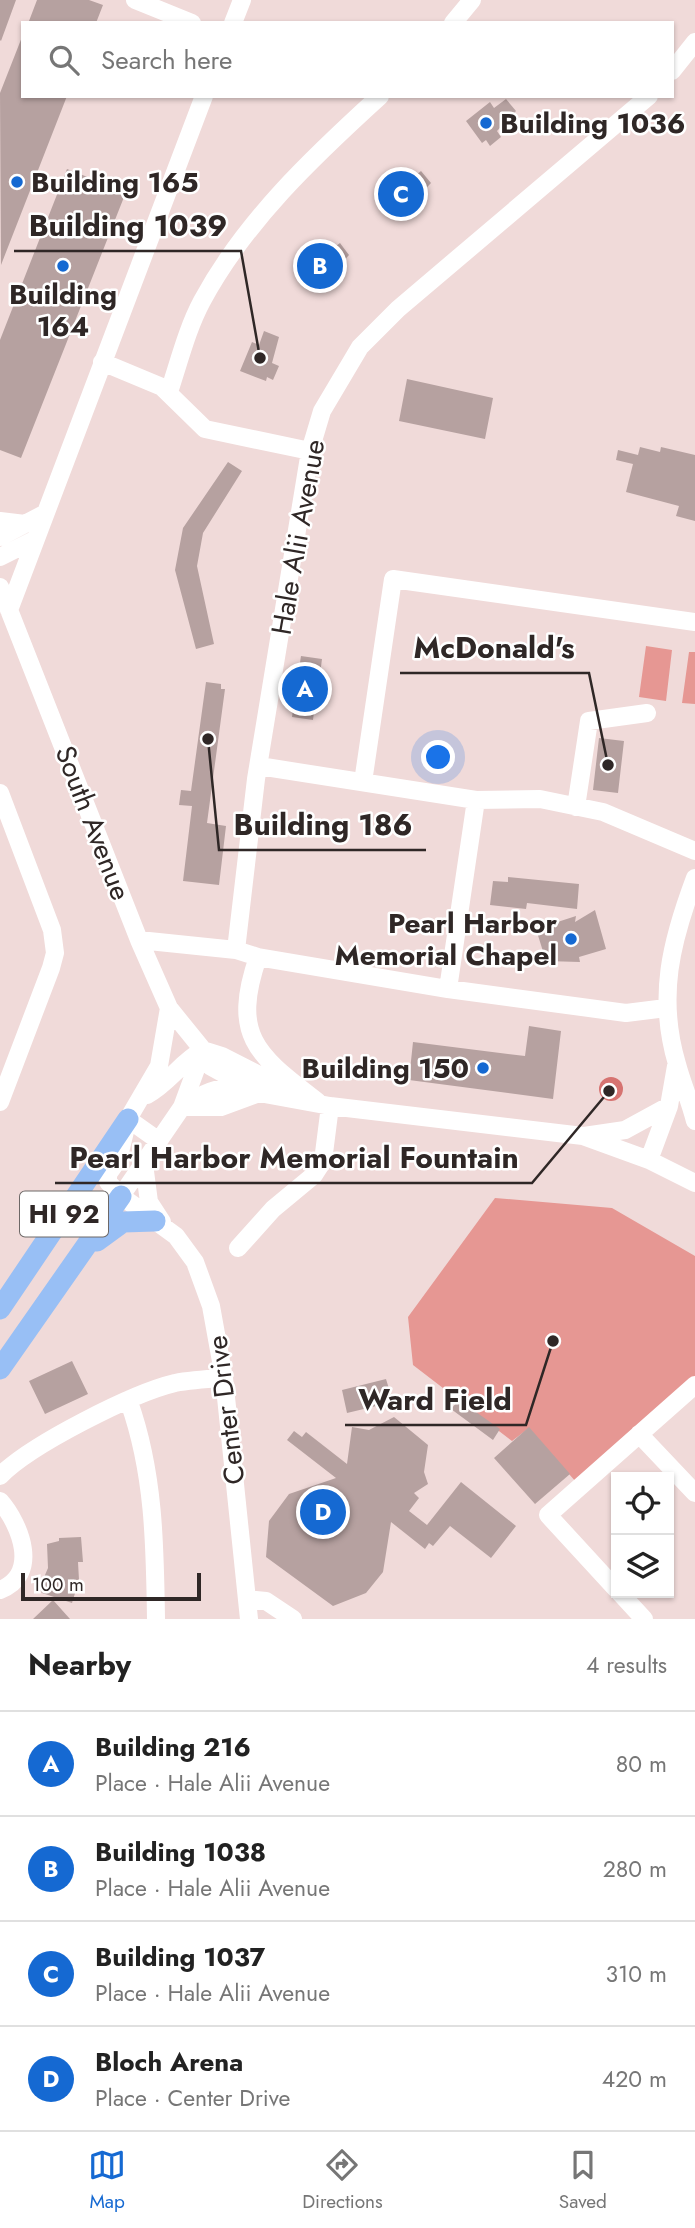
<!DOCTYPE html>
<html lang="en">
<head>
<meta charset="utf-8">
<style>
	:root { --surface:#fff; --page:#f2f2f2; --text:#222; --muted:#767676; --line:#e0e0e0; --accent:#1569d2 }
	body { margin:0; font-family:Jost,sans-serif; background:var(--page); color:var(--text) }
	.controls { position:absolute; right:21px; bottom:21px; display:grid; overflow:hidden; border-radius:0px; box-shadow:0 2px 5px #0004 }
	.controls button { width:63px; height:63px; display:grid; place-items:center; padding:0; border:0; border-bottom:2px solid var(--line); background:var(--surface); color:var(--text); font:35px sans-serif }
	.scale { position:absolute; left:21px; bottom:18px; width:180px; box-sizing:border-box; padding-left:7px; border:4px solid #2f2726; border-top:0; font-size:19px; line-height:24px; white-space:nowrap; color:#2f2726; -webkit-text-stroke:5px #fff; paint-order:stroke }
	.you { position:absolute; left:439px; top:758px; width:24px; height:24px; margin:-18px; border:5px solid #fff; border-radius:50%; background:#1a73e8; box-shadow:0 0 0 10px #1a73e833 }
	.badge { display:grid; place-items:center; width:46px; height:46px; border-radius:50%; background:var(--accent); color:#fff; font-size:23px; font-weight:700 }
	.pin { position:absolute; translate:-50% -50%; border:4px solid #fff; box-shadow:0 2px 7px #0006 }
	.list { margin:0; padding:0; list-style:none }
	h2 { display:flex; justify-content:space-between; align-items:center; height:91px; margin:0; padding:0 28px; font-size:30px }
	h2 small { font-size:23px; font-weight:400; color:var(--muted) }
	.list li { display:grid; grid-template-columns:46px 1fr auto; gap:21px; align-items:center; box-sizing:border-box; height:105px; padding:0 28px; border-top:2px solid var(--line) }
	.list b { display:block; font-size:26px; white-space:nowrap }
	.list p { margin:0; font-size:23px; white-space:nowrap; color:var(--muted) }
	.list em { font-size:23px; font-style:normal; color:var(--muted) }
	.icon { flex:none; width:38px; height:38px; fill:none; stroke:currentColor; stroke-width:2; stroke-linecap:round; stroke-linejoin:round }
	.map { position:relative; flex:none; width:695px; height:1619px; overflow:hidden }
	.search { position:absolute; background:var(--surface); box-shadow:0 2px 5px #0004; left:21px; right:21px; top:21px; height:77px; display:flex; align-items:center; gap:18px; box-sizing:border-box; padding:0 24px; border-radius:0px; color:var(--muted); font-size:26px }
	.sheet { height:511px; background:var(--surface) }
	nav { display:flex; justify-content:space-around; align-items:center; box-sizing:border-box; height:98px; border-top:2px solid var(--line); background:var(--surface); font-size:19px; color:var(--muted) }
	nav a { display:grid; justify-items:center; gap:4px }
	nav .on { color:var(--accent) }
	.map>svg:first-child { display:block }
</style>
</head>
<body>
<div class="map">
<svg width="695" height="1619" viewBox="0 0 695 1619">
	<rect width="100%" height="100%" fill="#f0dad9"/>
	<path fill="#e69793" d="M646,646l26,4 -6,51 -27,-4z
		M689,652h6v52l-13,-1z
		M495,1198l117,10 83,48v122l-119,104 -47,-54 -17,13 -99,-76 -5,-48z"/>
	<path fill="#d67371" d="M599 1089a12 12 0 1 1 24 0a12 12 0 1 1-24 0Z"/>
	<path fill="#b6a1a0" d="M0,0h16l-15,41 -1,-1z
		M37,0h52l14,5 -7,18 -67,-2z
		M22,37l1,59h44l-66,169 -1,-172z
		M506,99l10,12 -19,20 4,6 -11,9 -4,-6 -4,3 -16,-22 24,-19 4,6z
		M67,169l59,23 -105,266 -21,-8v-110z
		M421,171l10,12 -19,20 5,6 -12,9 -4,-6 -4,3 -16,-22 24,-19 5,6z
		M340,243l9,12 -18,20 4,5 -12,9 -4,-5 -3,3 -17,-22 25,-19 4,6z
		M264,331l15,6 -7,26 7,3 -6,14 -6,-3 -1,4 -26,-10 12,-29 7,3z
		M407,379l86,19 -8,41 -86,-18z
		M640,447l20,5 1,-5 34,8v66l-19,-5 3,-10 -53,-14 7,-28 -17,-4 2,-10 20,5z
		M228,462l14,9 -39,62 -6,33 17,78 -18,5 -21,-79 8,-42z
		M301,656l21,3 -3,23 5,1 -2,14 -6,-1 -3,24 -21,-3 3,-21 -9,-2 2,-14 9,2z
		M206,682l15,2v5h4l-18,134 19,3 -7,59 -36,-4 9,-75 -13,-1 2,-15 10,1z
		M599,738l25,3 -6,52 -25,-3z
		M508,877l71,7 -2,25 -50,-6 -1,6 -36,-4 3,-24 15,1z
		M595,910l11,39 -27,8 1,5 -34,-1 -10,-32 40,-13 -1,6z
		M529,1026l32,5 -8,68 -144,-19 4,-38 112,14z
		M72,1361l16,33 -43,20 -16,-33z
		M386,1379l7,23 -46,11 -5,-23z
		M459,1400l41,29 -7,11 -42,-31z
		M394,1417l34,28 -4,27 4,12 -14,9 5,5 -10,13 18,14 34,-43 55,44 -25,32 -41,-32 -17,20 -4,-3 -4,6 -34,-27 -8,50 -17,21 -33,13 -67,-49 3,-36 20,-27 47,-16 -49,-38 7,-9 8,6 4,-5 41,32 5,-37 17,3z
		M529,1427l41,47 -35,30 -41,-46z
		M81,1537l2,25h-5l1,18 -7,23 -30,-10 -3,-4 9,-21 -1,-24 12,-3v-3z
		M53,1600l17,19h-37z"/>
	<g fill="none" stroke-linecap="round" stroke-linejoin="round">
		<path stroke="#fff" stroke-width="18" d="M135,0l57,23
			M233,23l9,-23
			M453,23l19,-23
			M672,71l23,-29
			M102,362l60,25 43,42 105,22
			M169,392c10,-30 18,-63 33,-91 43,-80 111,-144 178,-205
			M0,521l25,3
			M0,537l44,-23
			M0,557l34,-17
			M0,587l139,353 30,68 34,42 7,16 49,27 71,13 253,30 66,24 46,23
			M9,610l195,-514
			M259,766l217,34 64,-1 63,13 92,39
			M363,782l30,-203 302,43
			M0,793l52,137 3,23 -4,15 -51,134
			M576,807l13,-86 58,-8
			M695,878c-24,64 -38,119 -18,186 5,19 13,37 18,57
			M139,940l97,10 22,7 190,32 178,24 40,-5
			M236,950l20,-171 54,-328 12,-40 38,-64 38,-38 251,-213
			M258,957c-28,81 1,99 60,145
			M448,989l28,-189
			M169,1008l-10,58 -31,53 -10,41 -10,14v8l13,14 55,40 19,26 16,44 13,72 25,241
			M203,1050l19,6 73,37
			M147,1095c21,-11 34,-33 56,-45
			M182,1107h39l38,-14
			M182,1107c20,-13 36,-22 61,-19
			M128,1119l31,22
			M584,1136l41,-6 44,-24
			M649,1160l20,-54 7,-40
			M144,1164l5,38 13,20
			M121,1196l61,-89 21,-57
			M238,1248l35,-39 41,-34 9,-14 7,-55
			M129,1402c25,70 26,143 27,217
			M639,1434l56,59
			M0,1476c30,-31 133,-83 175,-93 16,-3 33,-4 49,-5
			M0,1501c21,24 40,74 0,89
			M616,1589l-68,-74 147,-130
			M620,1593l24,26
			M247,1599l19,2 27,18"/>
		<path stroke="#98bff5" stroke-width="21" d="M97,1241l26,-19 32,-1
			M0,1309l128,-190
			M0,1369l121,-173"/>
	</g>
	<g fill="#1569d2" stroke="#fff" stroke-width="2.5">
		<circle cx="486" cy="123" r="7"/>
		<circle cx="17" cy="182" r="7"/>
		<circle cx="63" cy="266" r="7"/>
		<circle cx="571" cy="939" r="7"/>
		<circle cx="483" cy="1068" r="7"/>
	</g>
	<g text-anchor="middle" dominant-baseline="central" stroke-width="5" stroke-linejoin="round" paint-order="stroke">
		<rect fill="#fff" stroke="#6d6867" stroke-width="2" x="20" y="1191.5" width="88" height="45" rx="5"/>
		<g font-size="26" font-weight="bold" fill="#2f2726">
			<text x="64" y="1214">HI 92</text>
		</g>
		<g font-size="28" font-weight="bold" fill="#2f2726" stroke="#fff" text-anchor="start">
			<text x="500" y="123">Building 1036</text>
			<text x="31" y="182">Building 165</text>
			<text x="63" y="294" text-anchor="middle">Building<tspan x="63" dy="32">164</tspan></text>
			<text x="557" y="923" text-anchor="end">Pearl Harbor<tspan x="557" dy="32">Memorial Chapel</tspan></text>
			<text x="469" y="1068" text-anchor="end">Building 150</text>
		</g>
		<g font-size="28" fill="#2f2726" stroke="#fff">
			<text transform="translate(298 537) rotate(-80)">Hale Alii Avenue</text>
			<text transform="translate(93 823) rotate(69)">South Avenue</text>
			<text transform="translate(226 1410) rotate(-97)">Center Drive</text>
		</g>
	</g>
	<path fill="none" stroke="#2f2726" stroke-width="2.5" d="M260 358L241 251H14M608 765L589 673H400M208 739L219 850H426M609 1091L532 1183H55M553 1341L526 1425H345"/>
	<g fill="#2f2726" stroke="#fff" stroke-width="2.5">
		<circle cx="260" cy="358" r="7"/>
		<circle cx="608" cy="765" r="7"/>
		<circle cx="208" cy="739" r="7"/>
		<circle cx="609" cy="1091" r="7"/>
		<circle cx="553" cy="1341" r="7"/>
	</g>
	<g font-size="30" text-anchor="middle" font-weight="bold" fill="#2f2726" stroke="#fff" stroke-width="5" stroke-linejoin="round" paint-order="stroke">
		<text x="128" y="236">Building 1039</text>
		<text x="494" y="658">McDonald's</text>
		<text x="323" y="835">Building 186</text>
		<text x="294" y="1168">Pearl Harbor Memorial Fountain</text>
		<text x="435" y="1410">Ward Field</text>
	</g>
</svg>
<div class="controls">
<button><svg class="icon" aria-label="locate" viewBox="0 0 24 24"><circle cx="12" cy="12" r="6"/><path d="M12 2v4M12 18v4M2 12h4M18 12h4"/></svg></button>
<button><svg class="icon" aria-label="layers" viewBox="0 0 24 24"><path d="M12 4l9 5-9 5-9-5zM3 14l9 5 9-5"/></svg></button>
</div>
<div class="scale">100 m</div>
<div class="you"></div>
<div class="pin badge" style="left:305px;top:689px">A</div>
<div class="pin badge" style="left:320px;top:266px">B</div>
<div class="pin badge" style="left:401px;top:194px">C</div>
<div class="pin badge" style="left:323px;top:1512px">D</div>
<div class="search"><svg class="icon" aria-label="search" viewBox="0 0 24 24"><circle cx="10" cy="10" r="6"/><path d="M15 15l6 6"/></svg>Search here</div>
</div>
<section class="sheet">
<h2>Nearby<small>4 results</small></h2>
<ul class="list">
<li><span class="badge">A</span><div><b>Building 216</b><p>Place · Hale Alii Avenue</p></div><em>80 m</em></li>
<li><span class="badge">B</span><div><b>Building 1038</b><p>Place · Hale Alii Avenue</p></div><em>280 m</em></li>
<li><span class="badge">C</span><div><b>Building 1037</b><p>Place · Hale Alii Avenue</p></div><em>310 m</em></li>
<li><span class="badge">D</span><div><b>Bloch Arena</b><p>Place · Center Drive</p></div><em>420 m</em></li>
</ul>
</section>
<nav>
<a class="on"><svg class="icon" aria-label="map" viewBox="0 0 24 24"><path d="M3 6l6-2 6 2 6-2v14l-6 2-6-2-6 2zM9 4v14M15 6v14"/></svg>Map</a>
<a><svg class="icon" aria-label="directions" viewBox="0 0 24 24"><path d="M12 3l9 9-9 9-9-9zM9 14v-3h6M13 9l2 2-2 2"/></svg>Directions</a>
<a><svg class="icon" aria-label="saved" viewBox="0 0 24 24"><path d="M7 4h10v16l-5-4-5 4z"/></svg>Saved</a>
</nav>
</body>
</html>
